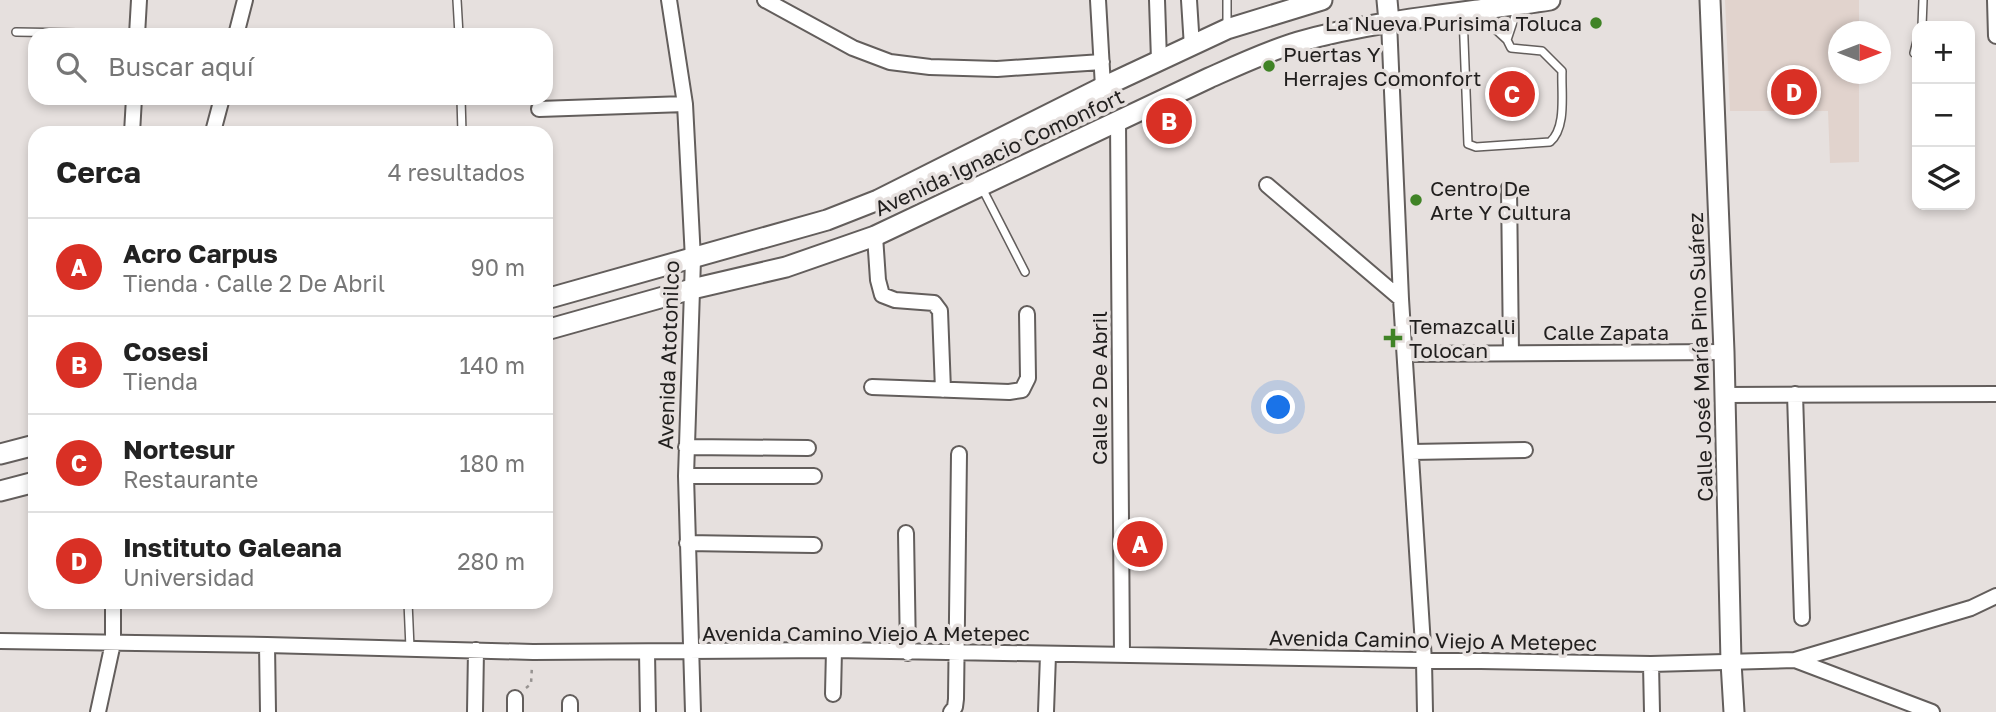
<!DOCTYPE html>
<html lang="es">
<head>
<meta charset="utf-8">
<style>
	:root { --surface:#fff; --page:#f2f2f2; --text:#222; --muted:#767676; --line:#e0e0e0; --accent:#d93025 }
	body { margin:0; font-family:"Golos Text",sans-serif; background:var(--page); color:var(--text) }
	.controls { position:absolute; right:21px; top:21px; display:grid; overflow:hidden; border-radius:14px; box-shadow:0 4px 10px #0003 }
	.controls button { width:63px; height:63px; display:grid; place-items:center; padding:0; border:0; border-bottom:2px solid var(--line); background:var(--surface); color:var(--text); font:35px sans-serif }
	.compass { position:absolute; left:1828px; top:21px; width:63px; height:63px; border-radius:50%; background:var(--surface); box-shadow:0 4px 10px #0003; rotate:90deg }
	.you { position:absolute; left:1279px; top:408px; width:24px; height:24px; margin:-18px; border:5px solid #fff; border-radius:50%; background:#1a73e8; box-shadow:0 0 0 10px #1a73e833 }
	.badge { display:grid; place-items:center; width:46px; height:46px; border-radius:50%; background:var(--accent); color:#fff; font-size:23px; font-weight:700 }
	.pin { position:absolute; translate:-50% -50%; border:4px solid #fff; box-shadow:0 2px 7px #0006 }
	.list { margin:0; padding:0; list-style:none }
	h2 { display:flex; justify-content:space-between; align-items:center; height:91px; margin:0; padding:0 28px; font-size:30px }
	h2 small { font-size:23px; font-weight:400; color:var(--muted) }
	.list li { display:grid; grid-template-columns:46px 1fr auto; gap:21px; align-items:center; box-sizing:border-box; height:98px; padding:0 28px; border-top:2px solid var(--line) }
	.list b { display:block; font-size:26px; white-space:nowrap }
	.list p { margin:0; font-size:23px; white-space:nowrap; color:var(--muted) }
	.list em { font-size:23px; font-style:normal; color:var(--muted) }
	.icon { flex:none; width:38px; height:38px; fill:none; stroke:currentColor; stroke-width:2; stroke-linecap:round; stroke-linejoin:round }
	.map { position:relative; flex:none; width:1996px; height:712px; overflow:hidden }
	.search { position:absolute; background:var(--surface); box-shadow:0 4px 10px #0003; left:28px; top:28px; width:525px; height:77px; display:flex; align-items:center; gap:18px; box-sizing:border-box; padding:0 24px; border-radius:21px; color:var(--muted); font-size:26px }
	.panel { position:absolute; background:var(--surface); box-shadow:0 4px 10px #0003; left:28px; top:126px; width:525px; height:483px; border-radius:21px }
	.map>svg:first-child { display:block }
</style>
</head>
<body>
<div class="map">
<svg width="1996" height="712" viewBox="0 0 1996 712">
	<rect width="100%" height="100%" fill="#e6e0de"/>
	<path fill="#e1d3cd" d="M1725,0h134v31l-20,1v42h20v88l-29,1 -2,-52h-98z"/>
	<g fill="none" stroke-linecap="round" stroke-linejoin="round">
		<g stroke="#635e5c" stroke-width="10">
			<path id="lane" d="M457,0l2,35
				M1463,14l5,130 8,3 74,-5c17,-15 11,-49 12,-71l-20,-20 -31,-3 -4,-8 11,-33
				M1479,14l28,26
				M1922,26l1,-26
				M1227,28v-28
				M16,32l121,2
				M1914,53l3,-12
				M461,98l1,35
				M982,188l43,84
				M408,602l2,46"/>
		</g>
		<g stroke="#635e5c" stroke-width="18">
			<path id="street" d="M669,0l16,104 8,155 -7,217 7,236
				M765,0l88,48 37,14 40,5 67,2 105,-7
				M1098,0l5,87
				M1157,0l2,60
				M1189,0l3,47
				M1995,0l1,36
				M1389,22l12,277 23,362 1,51
				M137,35l2,-35
				M236,35l9,-35
				M539,109l146,-5
				M1118,121l4,534
				M214,128l8,-30
				M132,133l2,-35
				M1267,185l134,114
				M1509,188l2,165
				M875,236l3,44 4,15 13,5 39,3 6,8 3,79
				M1405,354l319,-2
				M872,387l137,5 13,-2 6,-12 -1,-64
				M1795,394l7,224
				M1724,395l272,-1
				M686,447l122,1
				M1411,452l114,-2
				M686,476h128
				M906,533l2,120
				M687,543l127,2
				M0,641l267,4 266,7 301,-2 817,14 144,-4 137,52
				M267,645l1,67
				M647,652l1,60
				M1795,660l176,-52 25,-12
				M1651,664l1,48
				M833,694l1,-44
				M515,698v14
				M570,703v9
				M98,712l15,-69v-41
				M475,712l1,-62
				M951,712l4,-5 1,-8 3,-245
				M1046,712l2,-57"/>
		</g>
		<g stroke="#635e5c" stroke-width="23">
			<path id="secondary" d="M1387,0l2,22
				M1710,0l14,352 7,310 3,50
				M546,299l281,-79 51,-20 225,-113 124,-58 95,-29
				M546,330l146,-41 94,-22 89,-31 334,-158c29,-13 59,-27 89,-36 82,-23 168,-29 252,-42
				M0,454l35,-9
				M0,491l35,-9"/>
		</g>
		<path stroke="#979391" stroke-width="2.5" stroke-dasharray="3.5 5" stroke-linecap="butt" d="M526,688l5,-4 1,-18"/>
		<use href="#lane" stroke="#fff" stroke-width="7"/>
		<use href="#street" stroke="#fff" stroke-width="14"/>
		<use href="#secondary" stroke="#fff" stroke-width="19"/>
	</g>
	<g fill="#408326" stroke="#e6e0de" stroke-width="2.5">
		<circle cx="1596" cy="23" r="7"/>
		<circle cx="1269" cy="66" r="7"/>
		<circle cx="1416" cy="200" r="7"/>
		<path d="M1389.5 327.5h7v7h7v7h-7v7h-7v-7h-7v-7h7z"/>
	</g>
	<g text-anchor="middle" dominant-baseline="central" stroke-width="7" stroke-linejoin="round" paint-order="stroke">
		<g font-size="21" fill="#211f1e" stroke="#e6e0de" text-anchor="start">
			<text x="1582" y="23" text-anchor="end">La Nueva Purisima Toluca</text>
			<text x="1283" y="54">Puertas Y<tspan x="1283" dy="24">Herrajes Comonfort</tspan></text>
			<text x="1430" y="188">Centro De<tspan x="1430" dy="24">Arte Y Cultura</tspan></text>
			<text x="1409" y="326">Temazcalli<tspan x="1409" dy="24">Tolocan</tspan></text>
		</g>
		<g font-size="21" fill="#211f1e" stroke="#e6e0de">
			<text transform="translate(999 152) rotate(-25)">Avenida Ignacio Comonfort</text>
			<text x="1606" y="332">Calle Zapata</text>
			<text transform="translate(668 355) rotate(-88)">Avenida Atotonilco</text>
			<text transform="translate(1700 357) rotate(-92)">Calle José María Pino Suárez</text>
			<text transform="translate(1099 388) rotate(-90)">Calle 2 De Abril</text>
			<text x="866" y="633">Avenida Camino Viejo A Metepec</text>
			<text transform="translate(1433 640) rotate(1)">Avenida Camino Viejo A Metepec</text>
		</g>
	</g>
</svg>
<div class="controls">
<button>+</button>
<button>−</button>
<button><svg class="icon" aria-label="layers" viewBox="0 0 24 24"><path d="M12 4l9 5-9 5-9-5zM3 14l9 5 9-5"/></svg></button>
</div>
<svg class="compass" viewBox="-18 -18 36 36"><path d="M0-13l5 13h-10z" fill="#e53935"/><path d="M0 13l5-13h-10z" fill="#767676"/></svg>
<div class="you"></div>
<div class="pin badge" style="left:1140px;top:544px">A</div>
<div class="pin badge" style="left:1169px;top:121px">B</div>
<div class="pin badge" style="left:1512px;top:94px">C</div>
<div class="pin badge" style="left:1794px;top:92px">D</div>
<div class="search"><svg class="icon" aria-label="search" viewBox="0 0 24 24"><circle cx="10" cy="10" r="6"/><path d="M15 15l6 6"/></svg>Buscar aquí</div>
<section class="panel">
<h2>Cerca<small>4 resultados</small></h2>
<ul class="list">
<li><span class="badge">A</span><div><b>Acro Carpus</b><p>Tienda · Calle 2 De Abril</p></div><em>90 m</em></li>
<li><span class="badge">B</span><div><b>Cosesi</b><p>Tienda</p></div><em>140 m</em></li>
<li><span class="badge">C</span><div><b>Nortesur</b><p>Restaurante</p></div><em>180 m</em></li>
<li><span class="badge">D</span><div><b>Instituto Galeana</b><p>Universidad</p></div><em>280 m</em></li>
</ul>
</section>
</div>
</body>
</html>
